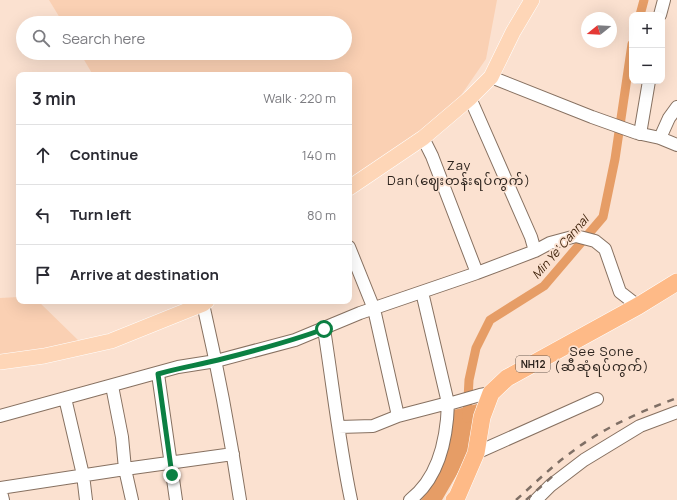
<!DOCTYPE html>
<html lang="en">
<head>
<meta charset="utf-8">
<style>
	:root { --surface:#fff; --page:#f7f7f7; --text:#2b2b33; --muted:#7c7c81; --line:#e1e1e2 }
	body { margin:0; font-family:Manrope,"Noto Sans Myanmar",sans-serif; background:var(--page); color:var(--text) }
	.controls { position:absolute; right:12px; top:12px; display:grid; overflow:hidden; border-radius:8px; box-shadow:0 4px 16px #0002 }
	.controls button { width:36px; height:36px; display:grid; place-items:center; padding:0; border:0; border-bottom:1px solid var(--line); background:var(--surface); color:var(--text); font:20px sans-serif }
	.compass { position:absolute; left:581px; top:12px; width:36px; height:36px; border-radius:50%; background:var(--surface); box-shadow:0 4px 16px #0002; rotate:252deg }
	.stop { position:absolute; width:12px; height:12px; margin:-9px; border:3px solid #0b8043; border-radius:50%; background:#fff }
	.stop.end { background:#0b8043; border-color:#fff; box-shadow:0 1px 4px #0008 }
	.list { margin:0; padding:0; list-style:none }
	h2 { display:flex; justify-content:space-between; align-items:center; height:52px; margin:0; padding:0 16px; font-size:17px }
	h2 small { font-size:13px; font-weight:400; color:var(--muted) }
	.list li { display:grid; grid-template-columns:26px 1fr auto; gap:12px; align-items:center; box-sizing:border-box; height:60px; padding:0 16px; border-top:1px solid var(--line) }
	.list b { display:block; font-size:15px; white-space:nowrap }
	.list em { font-size:13px; font-style:normal; color:var(--muted) }
	.icon { flex:none; width:22px; height:22px; fill:none; stroke:currentColor; stroke-width:2; stroke-linecap:round; stroke-linejoin:round }
	.map { position:relative; flex:none; width:677px; height:500px; overflow:hidden }
	.search { position:absolute; background:var(--surface); box-shadow:0 4px 16px #0002; left:16px; top:16px; width:336px; height:44px; display:flex; align-items:center; gap:10px; box-sizing:border-box; padding:0 14px; border-radius:22px; color:var(--muted); font-size:15px }
	.panel { position:absolute; background:var(--surface); box-shadow:0 4px 16px #0002; left:16px; top:72px; width:336px; height:232px; border-radius:8px }
	.map>svg:first-child { display:block }
</style>
</head>
<body>
<div class="map">
<svg width="677" height="500" viewBox="0 0 677 500">
	<rect width="100%" height="100%" fill="#fbe1d0"/>
	<path fill="#fad0b3" d="M49,0h448l-11,59 -42,61 -95,62v-107h-256l-13,-22h265v-30h-282z
		M19,297v4h19l41,40 -79,24v-67z"/>
	<path fill="#e69d66" d="M477,404l-10,53 -25,43h-21c24,-29 30,-53 33,-90z"/>
	<g fill="none" stroke-linecap="round" stroke-linejoin="round">
		<path stroke="#e69d66" stroke-width="9" d="M640,15l4,-15
			M467,418l2,-38 7,-32 14,-28 54,-34 59,-69 12,-58 17,-115"/>
		<g stroke="#877161" stroke-width="14">
			<path id="minor" d="M660,15l4,-15
				M491,77l101,40 45,16 23,5 17,7
				M470,98l61,139 4,14
				M640,134l9,-53
				M423,138l9,18 45,117
				M660,138l9,-20 8,-11
				M349,247l25,62 24,107
				M203,304c15,65 27,130 37,196
				M324,329c9,57 15,114 27,171
				M158,374l18,126
				M112,386l10,51 3,32 7,31
				M65,398l18,77 3,25
				M0,416l178,-49 38,-6 79,-21 65,-27 117,-40 58,-22 15,-8 26,-7 19,5 10,8 15,43 18,14
				M339,427l34,-1 25,-10 50,-13h4l28,-8 11,-2
				M476,453l121,-54
				M0,488l125,-19 108,-15
				M0,488l3,12
				M410,500c30,-23 37,-62 38,-97l-26,-111
				M536,500l14,-14 34,-26 56,-34 37,-14"/>
		</g>
		<g stroke="#fff" stroke-width="16">
			<path id="major" d="M349,188l74,-50 47,-40 21,-21 22,-45 19,-32
				M0,362l44,-6 67,-15 92,-37 4,-3"/>
		</g>
		<g stroke="#fff" stroke-width="18">
			<path id="highway" d="M454,500l3,-3 19,-44 6,-36 9,-24 16,-15 131,-72 39,-24"/>
		</g>
		<use href="#minor" stroke="#fff" stroke-width="12"/>
		<use href="#major" stroke="#fed6b7" stroke-width="15"/>
		<use href="#highway" stroke="#feba87" stroke-width="17"/>
		<path stroke="#7f6f65" stroke-width="2.5" stroke-dasharray="7 7" stroke-linecap="butt" d="M516,500c17,-15 34,-32 53,-46 32,-25 70,-42 108,-56
			M526,500l30,-27"/>
	</g>
	<g fill="none" stroke-linecap="round" stroke-linejoin="round">
		<path stroke="#0b8043" stroke-width="5" d="M172,475l-14,-101c20,-6 40,-9 60,-14 36,-9 71,-18 106,-31"/>
	</g>
	<g text-anchor="middle" dominant-baseline="central" stroke-width="3.5" stroke-linejoin="round" paint-order="stroke">
		<rect fill="#fbe1d0" stroke="#6b5d53" stroke-width="1" x="516" y="356" width="34" height="16" rx="3"/>
		<g font-size="10" font-weight="bold" fill="#2d241e">
			<text x="533" y="364">NH12</text>
		</g>
		<g font-size="12" font-style="italic" fill="#3f220a" stroke="#fbe1d0">
			<text transform="translate(560 247) rotate(-49)">Min Ye' Cannal</text>
		</g>
		<g font-size="13" letter-spacing="1" fill="#2d241e" stroke="#fbe1d0">
			<text x="459" y="165">Zay<tspan x="459" dy="15">Dan(ဈေးတန်းရပ်ကွက်)</tspan></text>
			<text x="602" y="351">See Sone<tspan x="602" dy="15">(ဆီဆုံရပ်ကွက်)</tspan></text>
		</g>
	</g>
</svg>
<div class="controls">
<button>+</button>
<button>−</button>
</div>
<svg class="compass" viewBox="-18 -18 36 36"><path d="M0-13l5 13h-10z" fill="#e53935"/><path d="M0 13l5-13h-10z" fill="#7c7c81"/></svg>
<div class="stop" style="left:324px;top:329px"></div>
<div class="stop end" style="left:172px;top:475px"></div>
<div class="search"><svg class="icon" aria-label="search" viewBox="0 0 24 24"><circle cx="10" cy="10" r="6"/><path d="M15 15l6 6"/></svg>Search here</div>
<section class="panel">
<h2>3 min<small>Walk · 220 m</small></h2>
<ul class="list">
<li><svg class="icon" aria-label="ahead" viewBox="0 0 24 24"><path d="M12 20V5M6 11l6-6 6 6"/></svg><div><b>Continue</b></div><em>140 m</em></li>
<li><svg class="icon" aria-label="left" viewBox="0 0 24 24"><path d="M17 20v-9H6M10 6l-5 5 5 5"/></svg><div><b>Turn left</b></div><em>80 m</em></li>
<li><svg class="icon" aria-label="arrive" viewBox="0 0 24 24"><path d="M6 21V4h12l-3 4 3 4H6"/></svg><div><b>Arrive at destination</b></div></li>
</ul>
</section>
</div>
</body>
</html>
